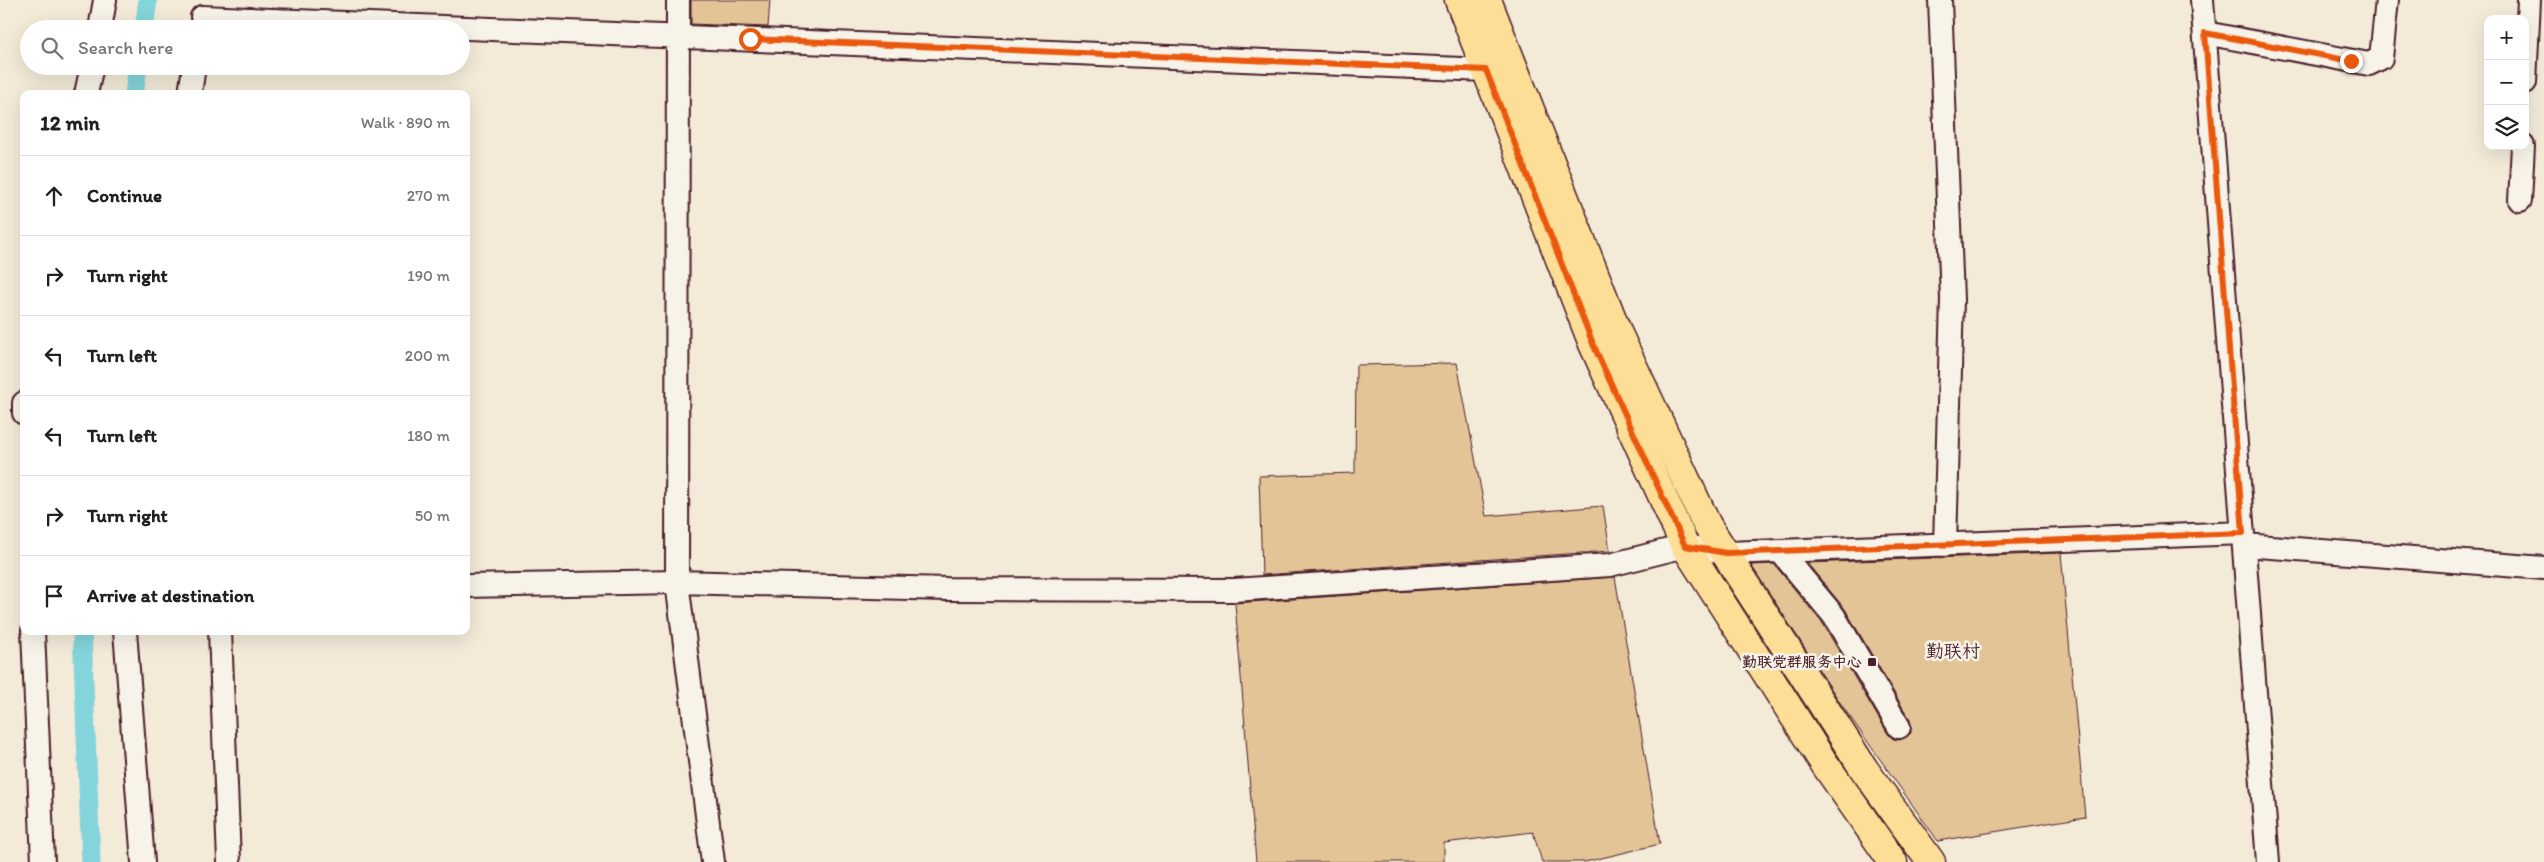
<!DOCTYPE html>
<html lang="en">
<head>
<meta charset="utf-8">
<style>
	:root { --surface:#fff; --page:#f6f6f6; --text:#202124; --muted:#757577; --line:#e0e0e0 }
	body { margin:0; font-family:Itim,"LXGW WenKai TC",sans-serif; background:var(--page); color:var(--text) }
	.controls { position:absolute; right:15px; top:15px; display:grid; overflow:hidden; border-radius:10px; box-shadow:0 5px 20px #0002 }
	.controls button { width:45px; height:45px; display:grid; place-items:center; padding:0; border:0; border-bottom:1px solid var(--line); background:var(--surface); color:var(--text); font:25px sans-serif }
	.stop { position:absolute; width:15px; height:15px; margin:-11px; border:4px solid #ea580c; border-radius:50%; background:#fff }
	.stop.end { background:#ea580c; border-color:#fff; box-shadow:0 1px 5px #0008 }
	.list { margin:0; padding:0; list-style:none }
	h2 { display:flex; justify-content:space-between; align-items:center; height:65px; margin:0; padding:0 20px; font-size:21px }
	h2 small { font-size:16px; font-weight:400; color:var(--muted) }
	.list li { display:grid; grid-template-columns:32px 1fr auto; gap:15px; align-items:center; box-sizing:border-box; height:80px; padding:0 20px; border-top:1px solid var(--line) }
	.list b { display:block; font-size:19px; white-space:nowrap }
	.list em { font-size:16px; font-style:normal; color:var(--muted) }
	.icon { flex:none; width:28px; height:28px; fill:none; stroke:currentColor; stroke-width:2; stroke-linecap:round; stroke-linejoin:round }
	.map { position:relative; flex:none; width:2544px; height:862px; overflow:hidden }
	.search { position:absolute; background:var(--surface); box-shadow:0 5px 20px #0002; left:20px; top:20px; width:450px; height:55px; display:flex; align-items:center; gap:12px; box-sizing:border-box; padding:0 18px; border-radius:28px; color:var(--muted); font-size:19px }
	.panel { position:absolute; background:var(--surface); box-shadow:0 5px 20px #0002; left:20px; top:90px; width:450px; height:545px; border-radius:10px }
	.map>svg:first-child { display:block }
</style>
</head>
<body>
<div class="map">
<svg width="2544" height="862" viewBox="0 0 2544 862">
	<rect width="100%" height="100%" fill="#f3ead8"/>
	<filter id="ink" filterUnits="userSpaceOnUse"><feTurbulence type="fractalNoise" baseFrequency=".02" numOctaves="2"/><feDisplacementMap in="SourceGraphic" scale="10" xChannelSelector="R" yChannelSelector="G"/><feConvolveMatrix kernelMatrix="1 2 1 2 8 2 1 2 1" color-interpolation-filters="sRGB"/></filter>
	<g filter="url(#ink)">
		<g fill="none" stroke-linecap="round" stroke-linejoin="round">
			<path stroke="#83d4db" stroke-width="19" d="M144,29l4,-29
				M134,94l4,-28
				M82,631l9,231"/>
		</g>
		<path fill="#e3c496" stroke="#4a1f2b" d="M691,0h79l-2,27 -77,-3z
			M1457,363l29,153 117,-10 7,45 -348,24 -3,-99 96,-3 1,-108z
			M2061,553l24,264 -147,24 -95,-134 -92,-142 23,-1 49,60 65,110 5,5 7,1 11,-7 -1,-13 -65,-111 -38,-46z
			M1615,577l45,267 -75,18h-43l-9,-30 -89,11v19h-188l-21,-259z"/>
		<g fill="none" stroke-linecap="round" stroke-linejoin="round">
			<g stroke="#4a1f2b" stroke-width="26">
				<path id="minor" d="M678,0l-1,582 36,280
					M1940,0l12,299 -7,246
					M2202,0l66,862
					M202,17l1284,53
					M100,29l5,-29
					M2205,33l164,31 12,-6 6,-58
					M2525,82l4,-82
					M86,94l6,-28
					M190,94l4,-28
					M2520,200l3,-54
					M24,403v10
					M2244,545l300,23
					M1780,551l54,65 65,111
					M466,586l211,-4 270,7 287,1 376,-25 75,-19 41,7 517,-20
					M33,631l10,231
					M125,631l18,231
					M220,631l9,231"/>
			</g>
			<g stroke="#4a1f2b" stroke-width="31">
				<path id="major" d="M1459,0l134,344 92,202 139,217 69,99
					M1487,0l131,334 89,191 157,244 67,93"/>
			</g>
			<use href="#minor" stroke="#f7f3e8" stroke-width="22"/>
			<use href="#major" stroke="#fcde96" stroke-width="28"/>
		</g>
	</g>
	<g fill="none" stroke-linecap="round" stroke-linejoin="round" filter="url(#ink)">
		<path stroke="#ea580c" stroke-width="6" d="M750,39l736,31 107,274 92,202 41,7 517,-20 -38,-500 146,28"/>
	</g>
	<rect fill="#4a1f2b" stroke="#f7f3e8" stroke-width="2" x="1867" y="657" width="10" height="10" rx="2.5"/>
	<g text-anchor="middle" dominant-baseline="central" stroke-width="5" stroke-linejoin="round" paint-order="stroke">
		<g font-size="15" font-weight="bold" fill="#4a1f2b" stroke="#f7f3e8" text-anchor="end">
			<text x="1862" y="662">勤联党群服务中心</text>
		</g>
		<g font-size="18" fill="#4a1f2b" stroke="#f7f3e8">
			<text x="1953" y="651">勤联村</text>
		</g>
	</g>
</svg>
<div class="controls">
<button>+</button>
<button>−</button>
<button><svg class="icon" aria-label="layers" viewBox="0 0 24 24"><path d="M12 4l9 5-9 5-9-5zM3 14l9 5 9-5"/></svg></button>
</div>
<div class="stop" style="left:750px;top:39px"></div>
<div class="stop end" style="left:2351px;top:61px"></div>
<div class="search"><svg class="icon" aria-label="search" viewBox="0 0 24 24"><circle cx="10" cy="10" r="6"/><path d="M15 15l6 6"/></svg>Search here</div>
<section class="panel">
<h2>12 min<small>Walk · 890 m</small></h2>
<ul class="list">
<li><svg class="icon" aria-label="ahead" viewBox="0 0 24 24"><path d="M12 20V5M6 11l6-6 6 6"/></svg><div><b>Continue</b></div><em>270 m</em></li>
<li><svg class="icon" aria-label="right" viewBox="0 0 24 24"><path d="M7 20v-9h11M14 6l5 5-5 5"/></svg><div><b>Turn right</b></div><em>190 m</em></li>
<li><svg class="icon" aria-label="left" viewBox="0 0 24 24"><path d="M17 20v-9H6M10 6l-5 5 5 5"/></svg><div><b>Turn left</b></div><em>200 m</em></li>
<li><svg class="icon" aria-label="left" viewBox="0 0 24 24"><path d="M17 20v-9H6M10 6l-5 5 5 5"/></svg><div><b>Turn left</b></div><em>180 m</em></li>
<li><svg class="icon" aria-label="right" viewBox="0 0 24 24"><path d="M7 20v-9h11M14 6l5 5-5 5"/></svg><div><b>Turn right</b></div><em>50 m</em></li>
<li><svg class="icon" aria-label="arrive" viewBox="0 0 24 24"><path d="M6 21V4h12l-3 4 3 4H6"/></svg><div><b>Arrive at destination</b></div></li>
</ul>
</section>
</div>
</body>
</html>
